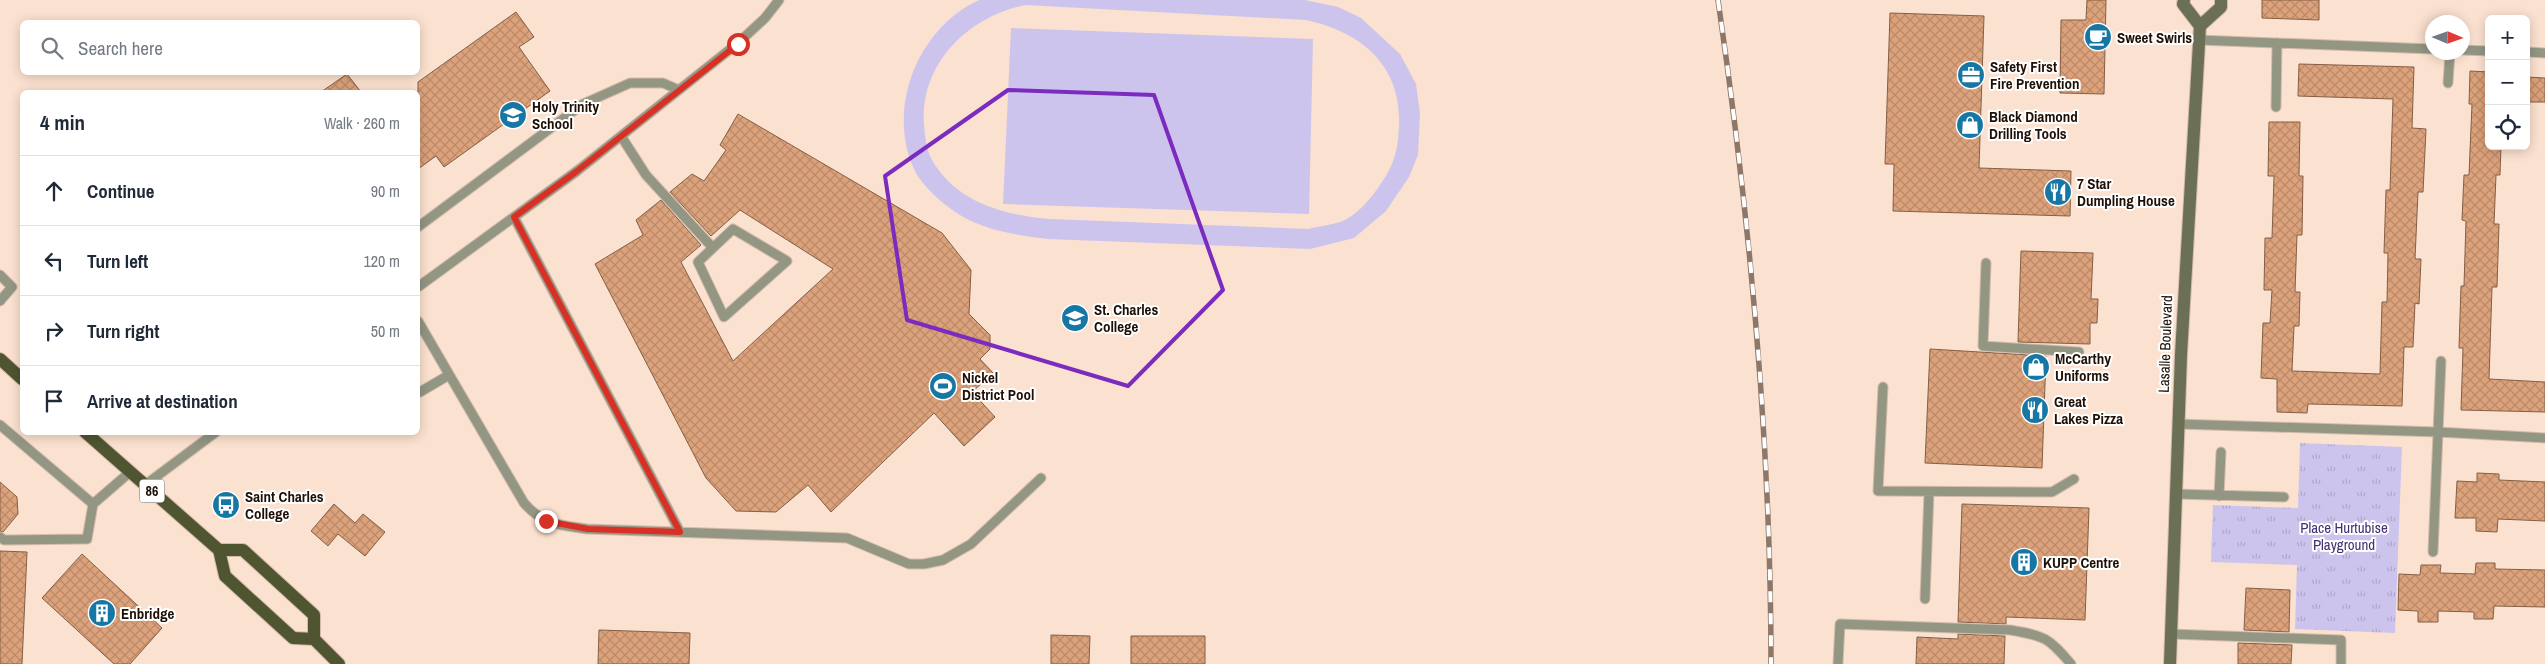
<!DOCTYPE html>
<html lang="en">
<head>
<meta charset="utf-8">
<style>
	:root { --surface:#fff; --page:#f2f2f3; --text:#1f2937; --muted:#747a83; --line:#e0e1e3 }
	body { margin:0; font-family:"Archivo Narrow",sans-serif; background:var(--page); color:var(--text) }
	.controls { position:absolute; right:15px; top:15px; display:grid; overflow:hidden; border-radius:8px; box-shadow:0 2px 12px #0003 }
	.controls button { width:45px; height:45px; display:grid; place-items:center; padding:0; border:0; border-bottom:1px solid var(--line); background:var(--surface); color:var(--text); font:25px sans-serif }
	.compass { position:absolute; left:2425px; top:15px; width:45px; height:45px; border-radius:50%; background:var(--surface); box-shadow:0 2px 12px #0003; rotate:92deg }
	.stop { position:absolute; width:15px; height:15px; margin:-11px; border:4px solid #d93025; border-radius:50%; background:#fff }
	.stop.end { background:#d93025; border-color:#fff; box-shadow:0 1px 5px #0008 }
	.list { margin:0; padding:0; list-style:none }
	h2 { display:flex; justify-content:space-between; align-items:center; height:65px; margin:0; padding:0 20px; font-size:21px }
	h2 small { font-size:16px; font-weight:400; color:var(--muted) }
	.list li { display:grid; grid-template-columns:32px 1fr auto; gap:15px; align-items:center; box-sizing:border-box; height:70px; padding:0 20px; border-top:1px solid var(--line) }
	.list b { display:block; font-size:19px; white-space:nowrap }
	.list em { font-size:16px; font-style:normal; color:var(--muted) }
	.icon { flex:none; width:28px; height:28px; fill:none; stroke:currentColor; stroke-width:2; stroke-linecap:round; stroke-linejoin:round }
	.map { position:relative; flex:none; width:2545px; height:664px; overflow:hidden }
	.search { position:absolute; background:var(--surface); box-shadow:0 2px 12px #0003; left:20px; top:20px; width:400px; height:55px; display:flex; align-items:center; gap:12px; box-sizing:border-box; padding:0 18px; border-radius:8px; color:var(--muted); font-size:19px }
	.panel { position:absolute; background:var(--surface); box-shadow:0 2px 12px #0003; left:20px; top:90px; width:400px; height:345px; border-radius:8px }
	.map>svg:first-child { display:block }
</style>
</head>
<body>
<div class="map">
<svg width="2545" height="664" viewBox="0 0 2545 664">
	<defs>
		<pattern id="park-tufts" width="24" height="20" patternUnits="userSpaceOnUse" patternTransform="scale(1.25)"><rect width="24" height="20" fill="#cdc4ee"/><path d="M3 7l-1-3M5 7V3M7 7l1-3M15 17l-1-3M17 17v-4M19 17l1-3" fill="none" stroke="#b0a7cb"/></pattern>
		<pattern id="building-cross-hatch" width="8" height="8" patternUnits="userSpaceOnUse" patternTransform="scale(1.25)"><rect width="8" height="8" fill="#dba27b"/><path d="M0 0l8 8M0 8l8-8" fill="none" stroke="#bc8a69"/></pattern>
	</defs>
	<rect width="100%" height="100%" fill="#fbe1cf"/>
	<path fill="#cdc4ee" fill-rule="evenodd" d="M979,0h326l33,7 23,11 39,36 16,30 4,29 -2,42 -9,22 -23,34 -32,27 -44,11 -262,-10c-33,-4 -69,-9 -97,-30 -14,-10 -31,-26 -38,-42 -26,-61 5,-139 66,-167zM1026,5l280,15c55,12 96,45 93,106 -1,22 -4,37 -17,56 -9,14 -22,30 -37,38 -11,5 -26,6 -37,9l-258,-10c-46,-4 -93,-16 -118,-59 -6,-11 -7,-24 -8,-36 -4,-61 45,-108 102,-119z
		M1011,28l302,11 -4,175 -306,-10z"/>
	<path fill="url(#park-tufts)" d="M2300,443l102,4 -7,186 -100,-4 2,-64 -86,-3 2,-57 85,3z"/>
	<path fill="url(#building-cross-hatch)" stroke="#845f45" d="M2087,0h19l-2,94 -44,-1 1,-73h25z
		M2262,0h57v20l-57,-2z
		M516,12l18,25 -15,10 31,44 -106,76 -8,-11 -18,13v-87z
		M1890,13l94,3 -5,152 92,3 -1,45 -177,-5 1,-47h-9z
		M2299,64l115,3 -2,61 14,1 -3,63h-5l-3,67h6l-2,45 -4,-1 -2,44h-9l-2,59 -94,-2 -1,9 -30,-1v-33l-16,-1 2,-55h7l2,-33h-8l1,-52h7l2,-62h-6l1,-54h31l-1,54h4l-1,59h-5l-2,57h5l-1,34h-5l-2,45 88,3 2,-72h5l1,-49h-4l2,-63h4l3,-91 -95,-3z
		M2470,71l19,1v74h12l-1,29h-4l-2,49h5l-2,63h-5l-3,92 56,3v30l-84,-2 2,-62h-4l2,-62h3l2,-65 -4,-1 2,-45h5l3,-71h-3z
		M347,74l14,18h-40z
		M2526,77l19,1v24h-19z
		M738,114l204,119 29,37 -2,44 21,21v14l-10,10 13,14 -21,19 23,25 -31,29 -30,-33 -103,99 -23,-27 -32,27 -40,-1 -30,-33 -111,-214 48,-29 -7,-15 25,-20 40,45 -20,17 52,99 100,-92 -93,-59 -29,26 -41,-44 22,-18 12,7 22,-31 -6,-5z
		M2021,251l72,2 -2,46h7l-1,24h-7v21l-72,-2z
		M1930,349l116,7 -4,112 -117,-5z
		M2477,473l22,1v6l46,2v39l-47,-2 -1,13 -21,-1v-13h-21l2,-37 20,1z
		M0,482l17,15 1,17 -15,18 -3,-1z
		M334,504l21,19 8,-9 22,18 -20,24 -27,-22 -10,12 -17,-15z
		M1962,504l127,4 -4,112 -79,-3v7l-48,-2z
		M0,551l27,1 -5,112h-22z
		M82,554l80,74 -32,36h-16l-72,-66z
		M2476,563h19v6l50,1v37l-51,-1 -1,13h-19v-7l-36,-1v11h-20v-11l-20,-1 1,-36 21,1 1,-10h20l-1,8 35,1z
		M2246,588l44,2 -1,42 -45,-2z
		M599,630l91,3 -1,31h-91z
		M1958,634l47,2 -1,28h-88l1,-27 41,2z
		M1051,635l39,1 -1,28h-38z
		M1131,636h74v28h-74z
		M2238,643l54,2 -1,19h-53z"/>
	<g fill="none" stroke-linecap="round" stroke-linejoin="round">
		<g stroke="#d3bbab" stroke-width="11">
			<path id="service" d="M2199,40l233,9
				M2462,50l27,1
				M2526,52l19,1
				M2448,83l2,-31
				M2276,107l1,-64
				M621,136l25,39 67,73
				M514,217l166,315
				M418,227l165,-123 47,-21h33l16,7
				M733,229l54,32 -63,56 -26,-55z
				M1986,263l-3,83 96,6
				M0,275l12,12 -12,14
				M418,287l159,-116 161,-128 27,-25 14,-18
				M418,321l106,182c19,22 36,22 63,26l260,9 62,26h15l19,-4 28,-16 70,-66
				M1883,387l-5,104 174,1 22,-13
				M420,392l29,-17
				M2178,424l260,8 107,6
				M0,425l93,79 37,-32
				M145,485l71,-53
				M2175,494l109,3
				M2219,496l2,-44
				M0,537l4,3 83,-1 6,-35
				M2433,552l8,-191
				M1925,599l4,-107
				M2170,634l171,6v24
				M1838,664l2,-40 170,6c35,6 38,7 61,34"/>
		</g>
		<g stroke="#d3bbab" stroke-width="14">
			<path id="secondary" d="M2200,26l21,-19v-7
				M2170,664l11,-309 19,-329 -17,-22 1,-4"/>
		</g>
		<g stroke="#d3bbab" stroke-width="14">
			<path id="primary" d="M0,359l22,20
				M85,432l134,118 6,26 68,62 21,1 25,25
				M219,550h24l71,65v24"/>
		</g>
		<use href="#service" stroke="#939683" stroke-width="9"/>
		<use href="#secondary" stroke="#6b6f53" stroke-width="12"/>
		<use href="#primary" stroke="#4f5431" stroke-width="12"/>
		<g stroke="#8c7769" stroke-width="5.5">
			<path id="rail" d="M1718,0c32,220 53,441 53,664"/>
		</g>
		<use href="#rail" stroke="#fff" stroke-width="4" stroke-dasharray="11" stroke-linecap="butt"/>
	</g>
	<g fill="none" stroke-linecap="round" stroke-linejoin="round">
		<path stroke="#d93025" stroke-width="6" d="M546,521l42,8 92,3 -166,-315 63,-46 161,-127"/>
	</g>
	<path fill="none" stroke="#7b2cbf" stroke-width="4" stroke-linejoin="round" d="M1008,90l146,5 69,195 -95,96 -221,-66 -22,-144z"/>
	<defs>
		<g id="cafe-disc" transform="scale(1.4375)"><circle r="9.5" fill="#1777a4" stroke="#fff"/><path d="M-5.5-4.5H6V0H3Q3 3.5 0 3.5H-2.5Q-5.5 3.5-5.5 0ZM3-3.2v2h1.7v-2ZM-6 4.5H4V6H-6Z" fill="#fff"/></g>
		<g id="office-disc" transform="scale(1.4375)"><circle r="9.5" fill="#1777a4" stroke="#fff"/><path d="M-6-3h4V-5.5h4V-3h4V5H-6ZM-1-4.5V-3h2v-1.5ZM-6 0V1H6V0Z" fill="#fff"/></g>
		<g id="school-disc" transform="scale(1.4375)"><circle r="9.5" fill="#1777a4" stroke="#fff"/><path d="M0-5L7-2L0 1L-7-2ZM-4 1L0 2.5L4 1V4Q0 6-4 4Z" fill="#fff"/></g>
		<g id="shop-disc" transform="scale(1.4375)"><circle r="9.5" fill="#1777a4" stroke="#fff"/><path d="M-5-2.5h2.3a2.7 3.5 0 0 1 5.4 0H5L5.5 6h-11ZM-1.5-2.5h3a1.5 2.3 0 0 0-3 0Z" fill="#fff"/></g>
		<g id="restaurant-disc" transform="scale(1.4375)"><circle r="9.5" fill="#1777a4" stroke="#fff"/><path d="M-5-6h1v4h1v-4h1v4h1v-4h1v5L-1.5 .5V6h-2V.5L-5-1ZM5-6V6H3V1.5H1.5Q1.5-4 5-6Z" fill="#fff"/></g>
		<g id="stadium-disc" transform="scale(1.4375)"><circle r="9.5" fill="#1777a4" stroke="#fff"/><path d="M0-5a6.5 5 0 1 0 0 10a6.5 5 0 1 0 0-10ZM-3.5-1.8h7v3.6h-7Z" fill="#fff"/></g>
		<g id="bus-disc" transform="scale(1.4375)"><circle r="9.5" fill="#1777a4" stroke="#fff"/><path d="M-5-6H5V4H4V6H2V4H-2V6H-4V4H-5ZM-3.5-4V0h7V-4ZM-3.5 1.2v1.5H-2V1.2ZM2 1.2v1.5H3.5V1.2Z" fill="#fff"/></g>
		<g id="building-disc" transform="scale(1.4375)"><circle r="9.5" fill="#1777a4" stroke="#fff"/><path d="M-4-6H4V6H1V3H-1V6H-4ZM-2.5-4.3h1.7v1.8h-1.7ZM.8-4.3h1.7v1.8H.8ZM-2.5-1h1.7V.8h-1.7ZM.8-1h1.7V.8H.8Z" fill="#fff"/></g>
	</defs>
	<g fill-rule="evenodd">
		<use href="#cafe-disc" x="2098" y="37"/>
		<use href="#office-disc" x="1971" y="75"/>
		<use href="#school-disc" x="513" y="115"/>
		<use href="#shop-disc" x="1970" y="125"/>
		<use href="#restaurant-disc" x="2058" y="192"/>
		<use href="#school-disc" x="1075" y="318"/>
		<use href="#shop-disc" x="2036" y="367"/>
		<use href="#stadium-disc" x="943" y="386"/>
		<use href="#restaurant-disc" x="2035" y="410"/>
		<use href="#bus-disc" x="226" y="505"/>
		<use href="#building-disc" x="2024" y="562"/>
		<use href="#building-disc" x="102" y="613"/>
	</g>
	<g text-anchor="middle" dominant-baseline="central" stroke-width="4" stroke-linejoin="round" paint-order="stroke">
		<rect fill="#fff" stroke="#625851" stroke-width="1" x="139.5" y="479.5" width="25" height="23" rx="4"/>
		<g font-size="14" font-weight="bold" fill="#1f1006">
			<text x="152" y="491">86</text>
		</g>
		<g font-size="15" font-weight="bold" fill="#1f1006" stroke="#fff" text-anchor="start">
			<text x="2117" y="37">Sweet Swirls</text>
			<text x="1990" y="66">Safety First<tspan x="1990" dy="17">Fire Prevention</tspan></text>
			<text x="532" y="106">Holy Trinity<tspan x="532" dy="17">School</tspan></text>
			<text x="1989" y="116">Black Diamond<tspan x="1989" dy="17">Drilling Tools</tspan></text>
			<text x="2077" y="183">7 Star<tspan x="2077" dy="17">Dumpling House</tspan></text>
			<text x="1094" y="309">St. Charles<tspan x="1094" dy="17">College</tspan></text>
			<text x="2055" y="358">McCarthy<tspan x="2055" dy="17">Uniforms</tspan></text>
			<text x="962" y="377">Nickel<tspan x="962" dy="17">District Pool</tspan></text>
			<text x="2054" y="401">Great<tspan x="2054" dy="17">Lakes Pizza</tspan></text>
			<text x="245" y="496">Saint Charles<tspan x="245" dy="17">College</tspan></text>
			<text x="2043" y="562">KUPP Centre</text>
			<text x="121" y="613">Enbridge</text>
		</g>
		<g font-size="15" fill="#1f1006" stroke="#fff">
			<text transform="translate(2165 344) rotate(-88)">Lasalle Boulevard</text>
		</g>
		<g font-size="15" fill="#452e74" stroke="#fff">
			<text x="2344" y="527">Place Hurtubise<tspan x="2344" dy="17">Playground</tspan></text>
		</g>
	</g>
</svg>
<div class="controls">
<button>+</button>
<button>−</button>
<button><svg class="icon" aria-label="locate" viewBox="0 0 24 24"><circle cx="12" cy="12" r="6"/><path d="M12 2v4M12 18v4M2 12h4M18 12h4"/></svg></button>
</div>
<svg class="compass" viewBox="-18 -18 36 36"><path d="M0-13l5 13h-10z" fill="#e53935"/><path d="M0 13l5-13h-10z" fill="#747a83"/></svg>
<div class="stop" style="left:738px;top:44px"></div>
<div class="stop end" style="left:546px;top:521px"></div>
<div class="search"><svg class="icon" aria-label="search" viewBox="0 0 24 24"><circle cx="10" cy="10" r="6"/><path d="M15 15l6 6"/></svg>Search here</div>
<section class="panel">
<h2>4 min<small>Walk · 260 m</small></h2>
<ul class="list">
<li><svg class="icon" aria-label="ahead" viewBox="0 0 24 24"><path d="M12 20V5M6 11l6-6 6 6"/></svg><div><b>Continue</b></div><em>90 m</em></li>
<li><svg class="icon" aria-label="left" viewBox="0 0 24 24"><path d="M17 20v-9H6M10 6l-5 5 5 5"/></svg><div><b>Turn left</b></div><em>120 m</em></li>
<li><svg class="icon" aria-label="right" viewBox="0 0 24 24"><path d="M7 20v-9h11M14 6l5 5-5 5"/></svg><div><b>Turn right</b></div><em>50 m</em></li>
<li><svg class="icon" aria-label="arrive" viewBox="0 0 24 24"><path d="M6 21V4h12l-3 4 3 4H6"/></svg><div><b>Arrive at destination</b></div></li>
</ul>
</section>
</div>
</body>
</html>
